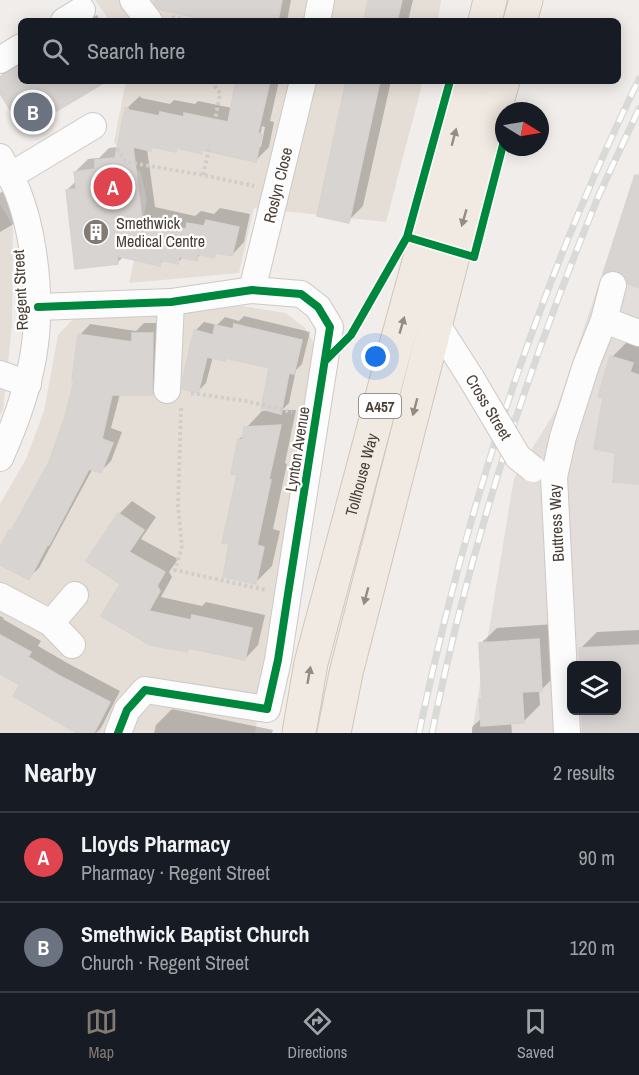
<!DOCTYPE html>
<html lang="en">
<head>
<meta charset="utf-8">
<style>
	:root { --surface:#171b24; --page:#20242c; --text:#f1f3f6; --muted:#9ea1a6; --line:#363941; --accent:#827b74 }
	body { margin:0; font-family:"Archivo Narrow",sans-serif; background:var(--page); color:var(--text) }
	.controls { position:absolute; right:18px; bottom:18px; display:grid; overflow:hidden; border-radius:9px; box-shadow:0 3px 15px #0003 }
	.controls button { width:54px; height:54px; display:grid; place-items:center; padding:0; border:0; border-bottom:2px solid var(--line); background:var(--surface); color:var(--text); font:30px sans-serif }
	.compass { position:absolute; left:495px; top:102px; width:54px; height:54px; border-radius:50%; background:var(--surface); box-shadow:0 3px 15px #0003; rotate:101deg }
	.you { position:absolute; left:376px; top:357px; width:21px; height:21px; margin:-15px; border:4px solid #fff; border-radius:50%; background:#1a73e8; box-shadow:0 0 0 9px #1a73e833 }
	.badge { display:grid; place-items:center; width:39px; height:39px; border-radius:50%; background:var(--accent); color:#fff; font-size:20px; font-weight:700 }
	.pin { position:absolute; translate:-50% -50%; border:3px solid #fff; box-shadow:0 2px 6px #0006 }
	.list { margin:0; padding:0; list-style:none }
	h2 { display:flex; justify-content:space-between; align-items:center; height:78px; margin:0; padding:0 24px; font-size:26px }
	h2 small { font-size:20px; font-weight:400; color:var(--muted) }
	.list li { display:grid; grid-template-columns:39px 1fr auto; gap:18px; align-items:center; box-sizing:border-box; height:90px; padding:0 24px; border-top:2px solid var(--line) }
	.list b { display:block; font-size:22px; white-space:nowrap }
	.list p { margin:0; font-size:20px; white-space:nowrap; color:var(--muted) }
	.list em { font-size:20px; font-style:normal; color:var(--muted) }
	.icon { flex:none; width:33px; height:33px; fill:none; stroke:currentColor; stroke-width:2; stroke-linecap:round; stroke-linejoin:round }
	.map { position:relative; flex:none; width:639px; height:733px; overflow:hidden }
	.search { position:absolute; background:var(--surface); box-shadow:0 3px 15px #0003; left:18px; right:18px; top:18px; height:66px; display:flex; align-items:center; gap:15px; box-sizing:border-box; padding:0 21px; border-radius:9px; color:var(--muted); font-size:22px }
	.sheet { height:258px; background:var(--surface) }
	nav { display:flex; justify-content:space-around; align-items:center; box-sizing:border-box; height:84px; border-top:2px solid var(--line); background:var(--surface); font-size:16px; color:var(--muted) }
	nav a { display:grid; justify-items:center; gap:3px }
	nav .on { color:var(--accent) }
	.map>svg:first-child { display:block }
</style>
</head>
<body>
<div class="map">
<svg width="639" height="733" viewBox="0 0 639 733">
	<rect width="100%" height="100%" fill="#f0edea"/>
	<path fill="#e5ded7" d="M95,0h346l-3,21h-328z
		M126,81h297l-37,141 -132,-14 -15,65 -110,10 18,-82 -6,-28 -27,-31z
		M0,204l13,22 -1,99 -9,85 -3,5z
		M242,306l44,7 19,15 10,17 -60,388h-255v-229l26,-45 18,-48 14,-76 16,-17 70,-1z"/>
	<path fill="#e3dedb" fill-rule="evenodd" d="M639,172v561h-167l42,-255 43,-70 72,-214zM572,666h44v44h-44z"/>
	<path fill="#0003" fill-rule="evenodd" d="M154,0h137l-4,21h-70z
		M369,0h44l-5,21h-43z
		M97,15l4,6h-15z
		M21,60v21h83l-104,9v-13l11,-12z
		M238,81h41l-9,40 4,1 -5,25 -13,13 -51,-11 -4,3 -22,-5 -4,4 -21,-5 -3,4 -4,-1 8,58 40,9 6,-5 13,3 6,-6 30,6 -6,28 -12,13 -14,-3 -4,4 -12,-3 -6,6 -12,-3 -6,6 -13,-3 -5,5 -36,-8 -7,7 -50,-73 9,-9 -1,-9 13,-13 11,-1 10,-10 9,-1 9,-39 13,-12 1,2 29,6 4,-4 21,4 3,-3 34,7zM262,126l3,1 -4,20h-3z
		M348,81h43l-28,125 -15,15z
		M14,185l14,24 -16,16 -12,7v-39z
		M244,316l66,16 -8,32 -6,6 -7,33 -7,7h14l-11,53 2,1 -14,65 7,2 -8,35 -16,16 -25,-39 7,-69 1,-35 5,-4 2,-7 16,-17h11l-2,-44 -44,-10 -3,3 -11,-3 -7,26 -8,8 -3,-60 9,-9 13,3 8,-8 14,4z
		M144,323h19v61l-10,10h-33l-9,34 11,4 -11,29 -10,10 -8,-3 -54,100 -11,10 -28,-15v-12l10,-20 6,-6 34,-63 17,-44 9,-39 4,-44 10,-11 46,7z
		M628,341l11,3v139l-22,-31 -5,-95z
		M132,501l24,16 -15,22 37,20 -9,13 3,5 -11,20 41,9 4,-4 59,13 -7,30 -13,14 -54,-12 -4,4 -65,-67 -3,-70z
		M0,616l4,2 -1,1 38,22 -3,5 31,18 51,27 -19,37 -5,5h-19l-7,-4 1,-1 -49,-44 -22,-12z
		M555,624l3,49 -17,17h-2l1,15 -17,17h-12l1,11h-40v-6l10,-9 -1,-18 3,-4 -4,-52 17,-16z
		M639,630v103h-54l-1,-23h32v-44l-35,-18 16,-16z
		M172,709l101,21 -1,3h-118l2,-8z"/>
	<path fill="#d8d4d1" stroke="#d8d3cf" stroke-width="1.5" d="M154,0h128l-4,21h-68l-51,-12 -5,-6z
		M368,0h34l-5,21h-33z
		M21,65v16h86l-84,50 -23,-38v-16z
		M236,81h34l-12,52 4,1 -6,28 -54,-12v4l-25,-6 -1,4 -24,-5 -1,4 -18,-4 9,73 44,9 1,-6 17,3 2,-6 33,7 -7,29 -16,-3 -2,5 -16,-4 -1,7 -18,-4 -1,7 -17,-4 -1,6 -43,-10 1,8 -43,5 -9,-79 10,-1 -2,-17 21,-3v-9l20,-2 10,-50h3l1,2 30,6 1,-4 24,5v-4l44,9z
		M346,81h34l-31,142 -32,-7z
		M635,175l4,1v112l-11,-4 -4,-9 -7,-4 -7,-1 -7,4z
		M234,324l68,16 -8,34 -5,-1 -8,41 -20,-5 8,-41 -44,-10v3l-18,-4 -9,36 -16,-4 1,-12 11,-47 19,5 2,-10 18,4z
		M132,333h21l-1,56 1,6h-41l-10,44 11,4 -12,30 -12,-4 -40,76 -1,-1 -19,36 -29,-15v-17l9,-18 2,1 38,-69 16,-45 9,-36 -2,-1 6,-46 54,8z
		M610,356l23,7 -3,9 9,3v109l-26,-2 2,-29 -21,-4 9,-51 -5,-1z
		M281,425l-12,54 2,1 -14,65 7,2 -8,37 -33,-7 6,-33 -7,-1 15,-68 -6,-1 7,-35 4,1 2,-13z
		M118,513l26,17 -15,22 36,20 -8,14 3,5 -11,20 42,9 1,-5 60,13 -7,32 -57,-12 -1,4 -37,-7 -49,-29 19,-32 -34,-23z
		M0,635l31,17 -3,5 30,18 52,27 -16,31h-17l-64,-37 7,-11 -20,-11z
		M539,639l3,52 -20,1 2,31 -43,3 -2,-27h3l-3,-56z
		M639,645v88h-56l-1,-22h34v-45h-36l-1,-18z"/>
	<g fill="none" stroke-linecap="round" stroke-linejoin="round">
		<g stroke="#cdc9c6" stroke-width="28">
			<g id="minor">
				<path d="M133,0l16,21"/>
				<path d="M64,21l18,-11"/>
				<path d="M317,21l4,-21"/>
				<path d="M0,60l21,-13"/>
				<path d="M0,157c6,11 12,22 17,33 8,20 13,41 16,62 12,78 -1,135 -33,206"/>
				<path d="M10,176l83,-50"/>
				<path id="s1" d="M252,290l51,-209"/>
				<path d="M38,307l133,-5 81,-12 49,4 17,13 12,20 -42,267 -10,66 -11,49 -122,-19 -18,20 -9,23"/>
				<path d="M604,320l35,13"/>
				<path d="M436,323l35,55"/>
				<path d="M0,374l28,10"/>
				<path d="M167,390l4,-88"/>
				<path d="M0,596l51,27 21,22"/>
				<path d="M51,623l24,-28"/>
				<path d="M567,733l-13,-256 9,-40 23,-72 18,-45 9,-35"/>
			</g>
		</g>
		<g stroke="#d3c5b7" stroke-width="35">
			<g id="major">
				<path d="M485,21l5,-21"/>
				<path d="M520,21l6,-21"/>
				<path id="s2" d="M299,733l12,-70 80,-300 78,-282"/>
				<path d="M334,733l12,-60 108,-421 49,-171"/>
			</g>
		</g>
		<path stroke="#d1cdca" stroke-width="4" stroke-dasharray="3 3" stroke-linecap="butt" d="M172,17l19,4
			M211,81l9,12 -5,27
			M117,149l9,13 77,13 51,11
			M203,175l7,-30
			M191,393l54,8 47,11
			M181,408l-3,98 4,40 -7,24 91,20"/>
		<use href="#minor" stroke="#fdfcfc" stroke-width="26"/>
		<use href="#major" stroke="#f1eae3" stroke-width="33"/>
		<g stroke="#d9d9d8" stroke-width="7">
			<path id="rail" d="M419,733c47,-225 119,-446 220,-654
				M432,733c37,-184 95,-364 167,-538 13,-29 27,-58 40,-86"/>
		</g>
		<use href="#rail" stroke="#fff" stroke-width="4.5" stroke-dasharray="14" stroke-linecap="butt"/>
		<g stroke="#cdc9c6" stroke-width="28" stroke-linecap="butt">
			<path id="minor-bridge" d="M471,378l47,79 15,12"/>
		</g>
		<use href="#minor-bridge" stroke="#fdfcfc" stroke-width="26"/>
		<g stroke="#fff" stroke-width="11">
			<path id="cycleway" d="M407,237l67,20 30,-116
				M38,307l133,-5 81,-12 49,4 17,13 12,20 -42,267 -10,66 -11,49 -122,-19 -18,20 -9,23
				M325,361l26,-26 56,-98 43,-156"/>
		</g>
		<use href="#cycleway" stroke="#00873e" stroke-width="8"/>
	</g>
	<defs><path id="oneway-solid" d="M-6-.8H1V-3.2L6.5 0L1 3.2V.8H-6Z" transform="scale(1.5)"/></defs>
	<g fill="#948b83">
		<use href="#oneway-solid" transform="translate(454 137) rotate(-75)"/>
		<use href="#oneway-solid" transform="translate(464 218) rotate(106)"/>
		<use href="#oneway-solid" transform="translate(402 325) rotate(-74)"/>
		<use href="#oneway-solid" transform="translate(415 407) rotate(105)"/>
		<use href="#oneway-solid" transform="translate(366 596) rotate(105)"/>
		<use href="#oneway-solid" transform="translate(309 675) rotate(-80)"/>
	</g>
	<defs>
		<g id="building-disc" transform="scale(1.35)"><circle r="9.5" fill="#827b74" stroke="#fff"/><path d="M-4-6H4V6H1V3H-1V6H-4ZM-2.5-4.3h1.7v1.8h-1.7ZM.8-4.3h1.7v1.8H.8ZM-2.5-1h1.7V.8h-1.7ZM.8-1h1.7V.8H.8Z" fill="#fff"/></g>
	</defs>
	<g fill-rule="evenodd">
		<use href="#building-disc" x="96" y="232"/>
	</g>
	<g text-anchor="middle" dominant-baseline="central" stroke-width="4.5" stroke-linejoin="round" paint-order="stroke">
		<rect fill="#fff" stroke="#7e7772" stroke-width="1.5" x="359" y="394" width="42" height="24" rx="4.5"/>
		<g font-size="15" font-weight="bold" fill="#473d35">
			<text x="380" y="406">A457</text>
		</g>
		<g font-size="16" fill="#473d35" stroke="#fff">
			<text stroke="none"><textPath href="#s1" startOffset="108">Roslyn Close</textPath></text>
			<text transform="translate(20 290) rotate(-93)">Regent Street</text>
			<text transform="translate(489 407) rotate(59)">Cross Street</text>
			<text transform="translate(297 449) rotate(-81)">Lynton Avenue</text>
			<text stroke="none"><textPath href="#s2" startOffset="266">Tollhouse Way</textPath></text>
			<text transform="translate(556 523) rotate(-93)">Buttress Way</text>
		</g>
		<g font-size="16" fill="#473d35" stroke="#fff" text-anchor="start">
			<text x="116" y="223">Smethwick<tspan x="116" dy="18">Medical Centre</tspan></text>
		</g>
	</g>
</svg>
<div class="controls">
<button><svg class="icon" aria-label="layers" viewBox="0 0 24 24"><path d="M12 4l9 5-9 5-9-5zM3 14l9 5 9-5"/></svg></button>
</div>
<svg class="compass" viewBox="-18 -18 36 36"><path d="M0-13l5 13h-10z" fill="#e53935"/><path d="M0 13l5-13h-10z" fill="#9ea1a6"/></svg>
<div class="you"></div>
<div class="pin badge" style="left:113px;top:187px;background:#e0444e">A</div>
<div class="pin badge" style="left:33px;top:112px;background:#6b7280">B</div>
<div class="search"><svg class="icon" aria-label="search" viewBox="0 0 24 24"><circle cx="10" cy="10" r="6"/><path d="M15 15l6 6"/></svg>Search here</div>
</div>
<section class="sheet">
<h2>Nearby<small>2 results</small></h2>
<ul class="list">
<li><span class="badge" style="background:#e0444e">A</span><div><b>Lloyds Pharmacy</b><p>Pharmacy · Regent Street</p></div><em>90 m</em></li>
<li><span class="badge" style="background:#6b7280">B</span><div><b>Smethwick Baptist Church</b><p>Church · Regent Street</p></div><em>120 m</em></li>
</ul>
</section>
<nav>
<a class="on"><svg class="icon" aria-label="map" viewBox="0 0 24 24"><path d="M3 6l6-2 6 2 6-2v14l-6 2-6-2-6 2zM9 4v14M15 6v14"/></svg>Map</a>
<a><svg class="icon" aria-label="directions" viewBox="0 0 24 24"><path d="M12 3l9 9-9 9-9-9zM9 14v-3h6M13 9l2 2-2 2"/></svg>Directions</a>
<a><svg class="icon" aria-label="saved" viewBox="0 0 24 24"><path d="M7 4h10v16l-5-4-5 4z"/></svg>Saved</a>
</nav>
</body>
</html>
